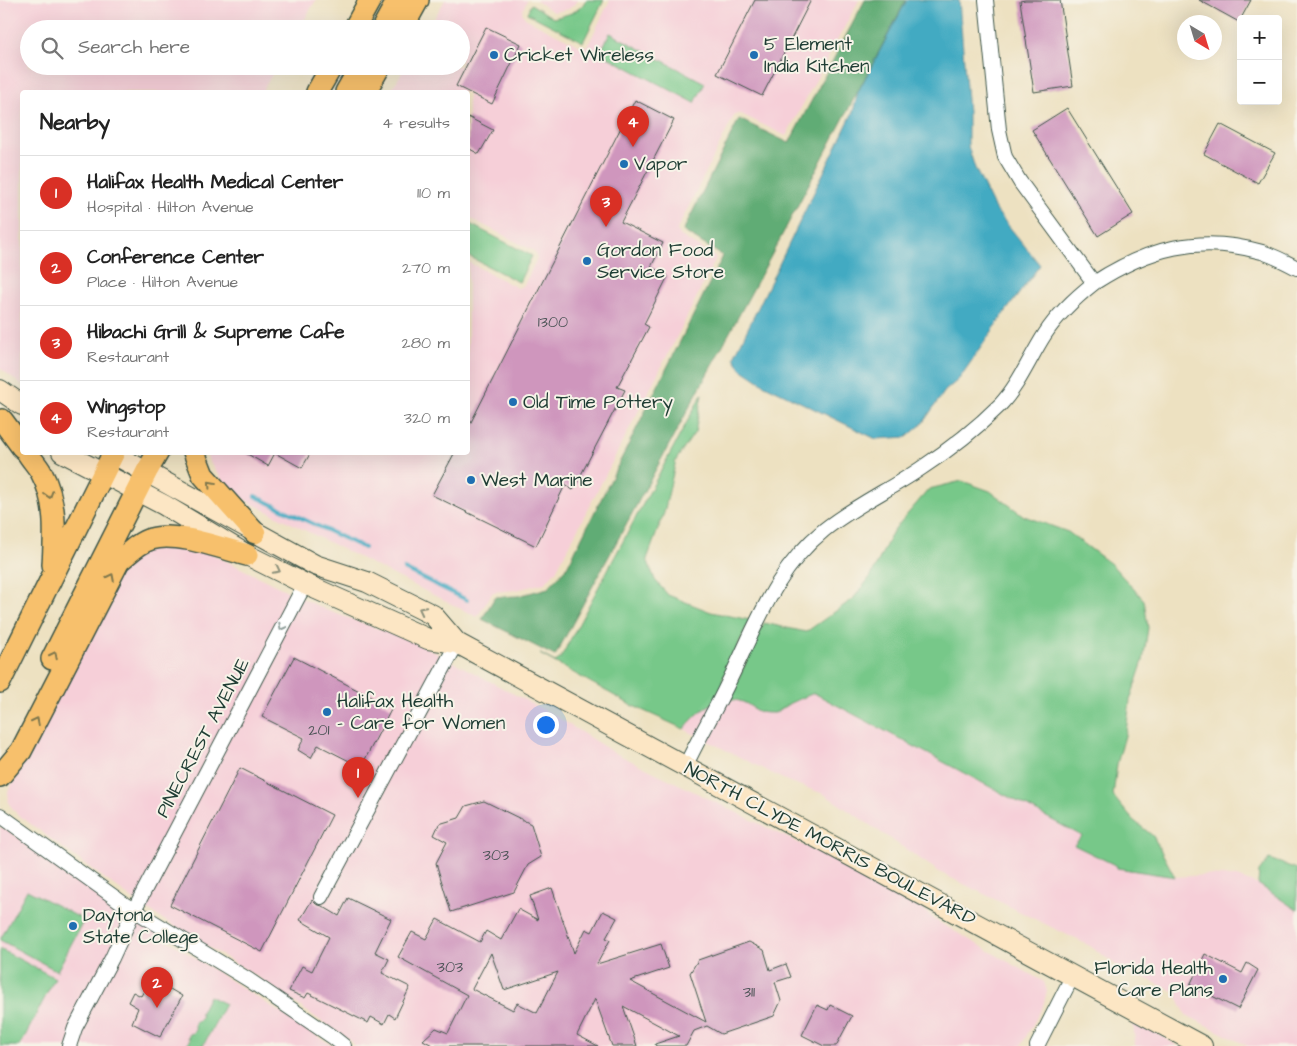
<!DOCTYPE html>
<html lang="en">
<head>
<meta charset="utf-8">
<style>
	:root { --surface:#fff; --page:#f6f6f6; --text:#222; --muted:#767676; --line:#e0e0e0; --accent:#d93025 }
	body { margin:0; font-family:"Architects Daughter",sans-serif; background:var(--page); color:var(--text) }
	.controls { position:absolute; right:15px; top:15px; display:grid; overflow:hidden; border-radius:5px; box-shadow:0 5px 20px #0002 }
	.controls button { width:45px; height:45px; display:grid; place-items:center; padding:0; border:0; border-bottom:1px solid var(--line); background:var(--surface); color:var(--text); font:25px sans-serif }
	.compass { position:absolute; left:1177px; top:15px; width:45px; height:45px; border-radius:50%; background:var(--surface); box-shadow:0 5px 20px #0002; rotate:142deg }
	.you { position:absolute; left:545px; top:724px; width:18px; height:18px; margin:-12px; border:4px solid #fff; border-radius:50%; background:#1a73e8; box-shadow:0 0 0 8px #1a73e833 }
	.badge { display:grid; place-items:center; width:32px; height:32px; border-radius:50%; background:var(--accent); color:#fff; font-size:16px; font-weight:700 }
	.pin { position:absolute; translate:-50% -41px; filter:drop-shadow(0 1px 2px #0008) }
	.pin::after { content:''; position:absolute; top:26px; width:18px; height:15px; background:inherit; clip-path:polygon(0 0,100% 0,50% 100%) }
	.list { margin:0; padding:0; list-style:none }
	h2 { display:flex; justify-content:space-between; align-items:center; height:65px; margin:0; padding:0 20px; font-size:21px }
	h2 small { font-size:16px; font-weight:400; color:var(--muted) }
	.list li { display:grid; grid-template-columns:32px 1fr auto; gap:15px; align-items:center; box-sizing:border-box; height:75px; padding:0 20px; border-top:1px solid var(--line) }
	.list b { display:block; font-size:19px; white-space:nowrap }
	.list p { margin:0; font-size:16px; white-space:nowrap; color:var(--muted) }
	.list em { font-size:16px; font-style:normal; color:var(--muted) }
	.icon { flex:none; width:28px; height:28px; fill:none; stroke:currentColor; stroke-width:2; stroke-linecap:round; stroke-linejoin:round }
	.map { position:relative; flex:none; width:1297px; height:1046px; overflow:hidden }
	.search { position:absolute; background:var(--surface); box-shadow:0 5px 20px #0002; left:20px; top:20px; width:450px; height:55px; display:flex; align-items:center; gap:12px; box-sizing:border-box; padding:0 18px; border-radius:28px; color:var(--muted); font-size:19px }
	.panel { position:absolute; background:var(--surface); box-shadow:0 5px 20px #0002; left:20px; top:90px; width:450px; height:365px; border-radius:5px }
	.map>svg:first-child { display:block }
</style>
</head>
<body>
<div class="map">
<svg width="1297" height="1046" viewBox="0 0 1297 1046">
	<rect width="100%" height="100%" fill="#f7f3e8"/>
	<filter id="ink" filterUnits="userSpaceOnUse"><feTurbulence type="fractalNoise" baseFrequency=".02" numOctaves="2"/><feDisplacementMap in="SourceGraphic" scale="10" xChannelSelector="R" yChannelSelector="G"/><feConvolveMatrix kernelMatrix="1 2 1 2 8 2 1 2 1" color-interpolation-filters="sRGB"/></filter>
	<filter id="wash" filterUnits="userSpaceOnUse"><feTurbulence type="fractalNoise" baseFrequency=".0096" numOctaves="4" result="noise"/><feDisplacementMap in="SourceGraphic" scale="20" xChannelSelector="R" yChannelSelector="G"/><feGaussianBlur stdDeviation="1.12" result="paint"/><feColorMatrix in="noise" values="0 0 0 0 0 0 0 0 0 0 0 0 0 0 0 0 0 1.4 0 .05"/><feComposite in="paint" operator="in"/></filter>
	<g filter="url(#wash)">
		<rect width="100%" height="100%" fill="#ede1c1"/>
		<path fill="#f6cfd8" d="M0,0h316l-17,29h-270v37h248l-15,26h-240v293l-22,-17z
			M445,0h82l-5,12 3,6 57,29 6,-2 22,-45h249l-73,136 -45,-22h-4l-3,2 -57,114 4,6 35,22 -32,65 -128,248 -11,12 -29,7 -23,2 -16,25 -240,-121 -11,-11 -17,-24 -3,-8 262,-1v-190l50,26 6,-3 13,-27 -3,-7 -66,-34v-125h-78l16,-26h55v-37h-33z
			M535,0h44l-10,9 -16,3z
			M175,545l33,7 118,58 92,33 139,74 54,34 300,147 24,22 109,62 3,9 -4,15 -22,40h-666l-2,-3 -99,-68 -108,-66 -129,-95 -8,-10 -1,-12 108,-214 20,-22 15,-7z
			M813,693l269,143 -8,9 43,21v2l58,9 32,-2 30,2 22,8 33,20 5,5v136h-49l-62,-31 -11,-23 -59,-27 -26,-19 -149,-73 -117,-79 -37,-13 -103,-52 13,-16 17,-12 13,-2 16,3 18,10 14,1 15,-10z
			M0,827l5,1 162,112 160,102 5,4h-332z
			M1133,1019l45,27h-43z"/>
		<path fill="#77c889" stroke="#4b825e" d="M586,0h18l-21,42 -56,-29 4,-9 22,14c13,-3 26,-5 33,-18z
			M610,33l95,50 -10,20 -95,-50z
			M468,223l64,33 -13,26 -51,-26z
			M702,394l-7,38 -19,28 -12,53 -17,46 8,21 13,15 43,17 39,8 -28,61 12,7 30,-65 42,9 47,-33 18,-23 22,-45 36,-42 33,-8 28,10 34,25 44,16 43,32 33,36 4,28 -5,33 -13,39 -4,32 -9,32 -4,32 20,24 20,16 22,41 -58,-9v-2l-43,-21 8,-9 -268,-143 -24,10 -15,10c-5,0 -11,0 -15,-1 -6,-2 -11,-8 -17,-10 -26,-9 -44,9 -59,27l-53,-24 -91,-51 15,8 5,-3z
			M1269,859l28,10v41l-39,-26 1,-12z
			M27,890l57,30 -27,51 -57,-31z
			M0,949l55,29 -35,68h-20z
			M209,996l16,8 -22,42h-20h3l4,-7 -2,-1 2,-5 2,1 4,-7 -2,-1 2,-5 2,1 4,-7 -2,-1z"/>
		<path fill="#61ac75" stroke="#407454" d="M865,0h41l-135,256 -216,400 -73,-37 13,-22 23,-1 30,-8 19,-21 156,-311 -40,-25 56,-112 50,24z"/>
		<path fill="#42aac2" stroke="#30747b" d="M907,0h52l9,112v34l7,22 20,41 45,56 -36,49 -45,65 -14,12 -23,33 -15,13 -31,2 -111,-54 -24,-16 -7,-12 119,-245 5,-20z"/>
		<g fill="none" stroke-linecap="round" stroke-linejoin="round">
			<path stroke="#42aac2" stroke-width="4" d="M255,496l109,52
				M404,569l63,31"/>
		</g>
		<g id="blocks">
			<path fill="#cf96bd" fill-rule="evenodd" d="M755,0h56l-49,96 -45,-22z
				M1025,0h35l13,86 -39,6 -14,-91z
				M1199,0h52l-12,22z
				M486,27l35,17 -29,60 -36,-18z
				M635,100l39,20 -53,102 42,21 -12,24 17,9 -24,48 5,3 -32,60 8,3 -52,100 -8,-5 -29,61 -104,-51 23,-43h13v-24z
				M1067,108l66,106 -35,22 -66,-106z
				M468,117l25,13 -14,24 -11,-6z
				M1220,124l55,29 -17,30 -54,-29z
				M244,452h67l-9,16 -27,-15 -7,13z
				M294,657l98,51 -31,59 -43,-22 -7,13 -13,-8 6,-12 -42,-21z
				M240,768l92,47 -70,137 -92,-47z
				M484,801l47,23 10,33 -13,8 -14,27 -63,20 -15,-49 11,-21 -13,-7 5,-11 20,-6 7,-12z
				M552,888l22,65 12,-24 6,3 11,-21 14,7 -11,20 4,2 -13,24 64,-20 8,24 -39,13 76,41 -16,-49 8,-13 51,-18 15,8 6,20 16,-6 5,13 -16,5 6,19 -7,15 -53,18 -14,-8 -13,5 -8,15h-30l-1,-2 24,-8 -56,-30 14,40h-25l-17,-47 -18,36 21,11h-164l-11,-6 13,-12 12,5 19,-38 -69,-38 14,-25 14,7 11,-20 43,23 6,-11 15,9 17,-31 20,11 -8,-24zM491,953l13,37 54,-18 -21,41 -20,-10 -4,7 -41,-21z
				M348,898l43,21 -16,33 14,7 -7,14 28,14 -15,31 -6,-4 -5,10 -13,-7 -3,6 -60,-30 -3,5 -16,-7 13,-25 10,5 17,-34 -29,-17 12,-20 4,4 6,2 17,10z
				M1205,954l37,19 5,-10 11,7 -20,39 -48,-24z
				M151,978l31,18 -22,41 -28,-14 6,-15 -10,-6 5,-10 8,4z
				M817,1005l11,5 2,-5 22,11 -16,30h-12l-22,-11z"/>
		</g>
	</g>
	<g filter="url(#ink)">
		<use href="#blocks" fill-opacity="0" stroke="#3e5649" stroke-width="1"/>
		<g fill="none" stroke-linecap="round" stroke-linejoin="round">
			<g stroke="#3e5649" stroke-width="16">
				<path id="minor" d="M986,0l13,130 6,27 15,25 74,101c54,-35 105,-49 168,-31 12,4 24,10 35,16
					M685,767c14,-30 31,-58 45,-88 27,-55 45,-109 94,-149 30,-24 65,-40 96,-61 26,-17 58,-42 80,-64 19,-20 30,-48 45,-71 13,-20 30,-36 49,-51
					M0,815l124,89 125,76 85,58 10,8
					M321,897l136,-254
					M69,1046l6,-18 37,-70 22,-48 171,-326
					M1037,1046l36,-71"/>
			</g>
			<g stroke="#3e5649" stroke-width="22">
				<path id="secondary" d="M0,390l22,15
					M62,452l102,53 83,50 58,29 123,55 29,4 745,403
					M110,452l205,113 52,17 66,33 24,28"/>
			</g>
			<g stroke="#3e5649" stroke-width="24">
				<path id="primary" d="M354,29l16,-29
					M382,29l16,-29
					M402,29l16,-29
					M317,92l15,-26
					M346,92l15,-26
					M365,92l15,-26
					M2,420l20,27
					M27,452c4,7 10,13 14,20 16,29 14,61 12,93
					M194,452l9,23 52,58
					M52,659l95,-188 11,-19
					M0,682l114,-230
					M0,776l21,-25 98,-190c9,-7 20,-19 32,-22 25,-8 70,9 96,16"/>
			</g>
			<use href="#minor" stroke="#fff" stroke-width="14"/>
			<use href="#secondary" stroke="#fce6c4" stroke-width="20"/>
			<use href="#primary" stroke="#f7c06c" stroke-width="21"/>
		</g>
		<defs><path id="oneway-chevron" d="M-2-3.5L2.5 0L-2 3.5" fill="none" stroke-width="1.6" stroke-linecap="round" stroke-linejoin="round" transform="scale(1.25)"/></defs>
		<g stroke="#80784d">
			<use href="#oneway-chevron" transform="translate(211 484) rotate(-132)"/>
			<use href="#oneway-chevron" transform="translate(49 495) rotate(73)"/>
			<use href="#oneway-chevron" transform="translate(111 577) rotate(-63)"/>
			<use href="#oneway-chevron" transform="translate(54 655) rotate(-63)"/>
			<use href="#oneway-chevron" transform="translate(36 721) rotate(-63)"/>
		</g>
		<g stroke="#8e927c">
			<use href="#oneway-chevron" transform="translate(277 570) rotate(27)"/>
			<use href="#oneway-chevron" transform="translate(422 610) rotate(-153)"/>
		</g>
		<use stroke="#8f9e9a" href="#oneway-chevron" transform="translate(282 627) rotate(118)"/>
	</g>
	<g fill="#1f6fb2" stroke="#f7f3e8" stroke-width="2">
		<circle cx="494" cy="55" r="5"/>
		<circle cx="754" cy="55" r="5"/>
		<circle cx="624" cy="164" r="5"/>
		<circle cx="587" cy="261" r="5"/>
		<circle cx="513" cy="402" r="5"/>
		<circle cx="471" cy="480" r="5"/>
		<circle cx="327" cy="712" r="5"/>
		<circle cx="73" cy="926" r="5"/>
		<circle cx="1223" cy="979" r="5"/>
	</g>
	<g text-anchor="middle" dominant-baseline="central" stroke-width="4" stroke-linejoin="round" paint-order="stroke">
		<g font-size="16" fill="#4b5356">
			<text x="553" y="322">1300</text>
			<text x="319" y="730">201</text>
			<text x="496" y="855">303</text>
			<text x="450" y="967">303</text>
			<text x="749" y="992">311</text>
		</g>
		<g font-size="19" fill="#1f3d34" stroke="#f7f3e8" text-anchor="start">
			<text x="764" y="44">5 Element<tspan x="764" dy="22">India Kitchen</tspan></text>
			<text x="504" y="55">Cricket Wireless</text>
			<text x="634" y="164">Vapor</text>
			<text x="597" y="250">Gordon Food<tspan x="597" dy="22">Service Store</tspan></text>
			<text x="523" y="402">Old Time Pottery</text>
			<text x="481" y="480">West Marine</text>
			<text x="337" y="701">Halifax Health<tspan x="337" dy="22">- Care for Women</tspan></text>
			<text x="83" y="915">Daytona<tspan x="83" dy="22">State College</tspan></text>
			<text x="1213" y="968" text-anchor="end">Florida Health<tspan x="1213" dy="22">Care Plans</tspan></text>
		</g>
		<g font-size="19" fill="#1f3d34" stroke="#f7f3e8">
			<text transform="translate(203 738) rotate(-62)">PINECREST AVENUE</text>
			<text transform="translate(830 844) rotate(28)">NORTH CLYDE MORRIS BOULEVARD</text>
		</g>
	</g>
</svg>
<div class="controls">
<button>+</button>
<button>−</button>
</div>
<svg class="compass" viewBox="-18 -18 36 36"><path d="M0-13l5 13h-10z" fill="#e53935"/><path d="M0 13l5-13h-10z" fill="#767676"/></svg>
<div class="you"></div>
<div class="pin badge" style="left:358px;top:798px">1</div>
<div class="pin badge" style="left:157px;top:1008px">2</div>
<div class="pin badge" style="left:606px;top:227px">3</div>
<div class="pin badge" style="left:633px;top:147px">4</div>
<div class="search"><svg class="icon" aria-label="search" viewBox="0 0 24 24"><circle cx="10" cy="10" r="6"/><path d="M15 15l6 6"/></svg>Search here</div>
<section class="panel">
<h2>Nearby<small>4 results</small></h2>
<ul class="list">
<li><span class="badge">1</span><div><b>Halifax Health Medical Center</b><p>Hospital · Hilton Avenue</p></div><em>110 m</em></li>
<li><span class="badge">2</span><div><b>Conference Center</b><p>Place · Hilton Avenue</p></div><em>270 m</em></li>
<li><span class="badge">3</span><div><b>Hibachi Grill &amp; Supreme Cafe</b><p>Restaurant</p></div><em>280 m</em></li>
<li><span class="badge">4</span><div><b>Wingstop</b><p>Restaurant</p></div><em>320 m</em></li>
</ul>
</section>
</div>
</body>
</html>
